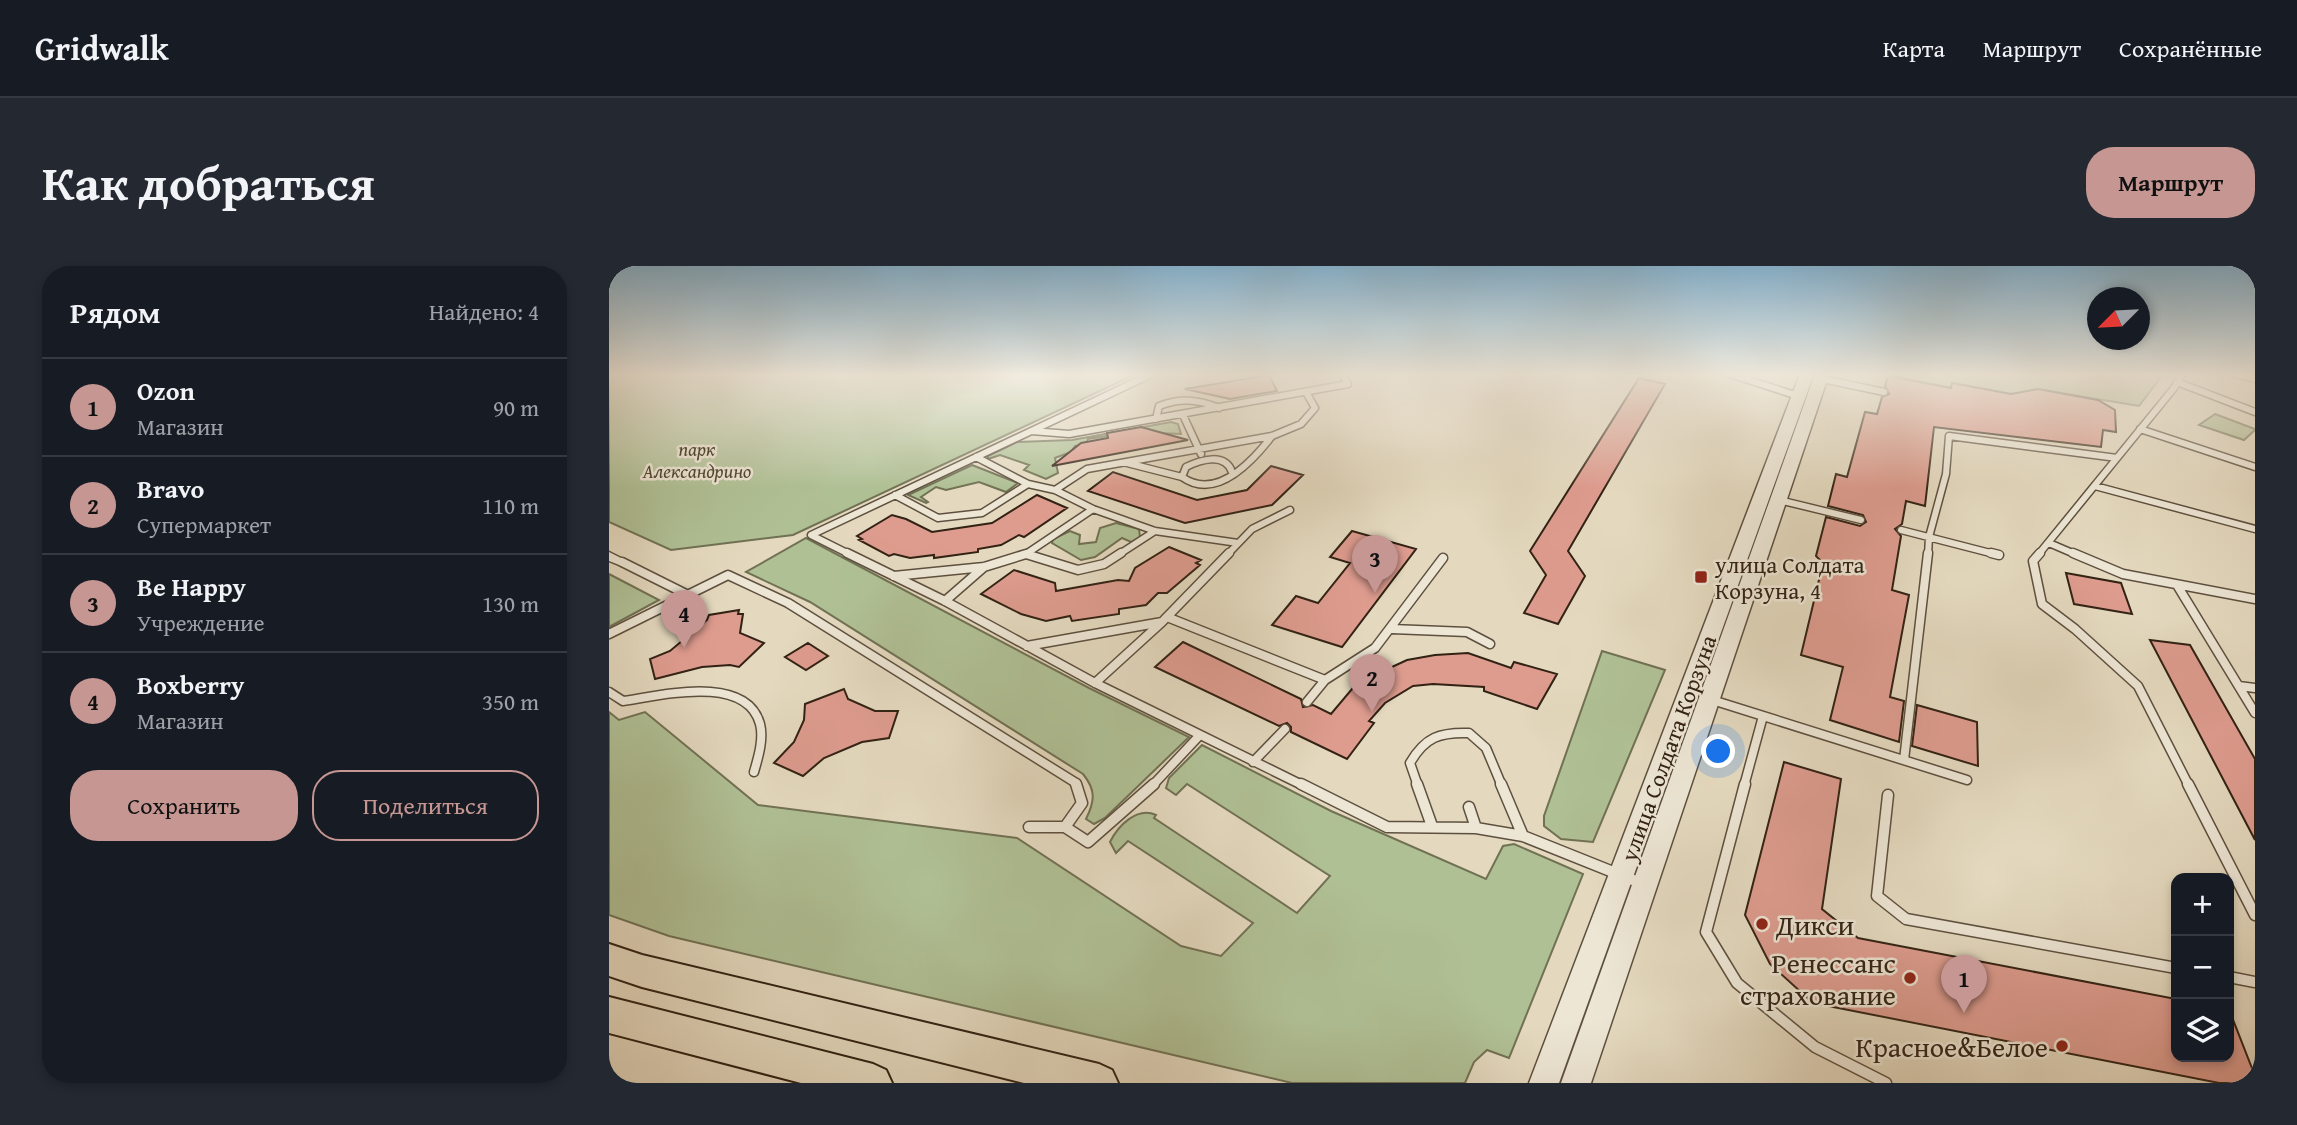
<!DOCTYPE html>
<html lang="ru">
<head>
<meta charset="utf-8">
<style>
	:root { --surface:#171b24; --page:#242831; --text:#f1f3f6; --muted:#9ea1a6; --line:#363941; --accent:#c59692 }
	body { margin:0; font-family:"Gentium Book Plus",serif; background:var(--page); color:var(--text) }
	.controls { position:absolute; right:21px; bottom:21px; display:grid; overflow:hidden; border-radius:14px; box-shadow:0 4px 10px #0003 }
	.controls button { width:63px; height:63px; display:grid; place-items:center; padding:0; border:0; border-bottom:2px solid var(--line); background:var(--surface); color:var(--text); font:35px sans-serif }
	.compass { position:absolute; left:1478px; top:21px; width:63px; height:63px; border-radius:50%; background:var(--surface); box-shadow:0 4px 10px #0003; rotate:246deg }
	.you { position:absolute; left:1110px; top:486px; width:24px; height:24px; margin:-18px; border:5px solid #fff; border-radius:50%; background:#1a73e8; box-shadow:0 0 0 10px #1a73e833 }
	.badge { display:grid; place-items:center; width:46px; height:46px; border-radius:50%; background:var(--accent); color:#111; font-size:23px; font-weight:700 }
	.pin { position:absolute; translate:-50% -58px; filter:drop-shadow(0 2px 4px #0008) }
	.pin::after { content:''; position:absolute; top:37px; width:24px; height:21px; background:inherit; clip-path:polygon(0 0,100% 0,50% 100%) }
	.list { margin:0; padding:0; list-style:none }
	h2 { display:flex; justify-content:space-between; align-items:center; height:91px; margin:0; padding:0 28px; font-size:30px }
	h2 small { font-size:23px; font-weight:400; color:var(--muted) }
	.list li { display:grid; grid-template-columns:46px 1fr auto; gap:21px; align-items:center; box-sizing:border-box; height:98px; padding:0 28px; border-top:2px solid var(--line) }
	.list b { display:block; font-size:26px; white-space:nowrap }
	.list p { margin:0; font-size:23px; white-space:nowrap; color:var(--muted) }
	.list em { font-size:23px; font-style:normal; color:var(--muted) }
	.actions { display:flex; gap:14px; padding:21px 28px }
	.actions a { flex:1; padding:16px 0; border:2px solid var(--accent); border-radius:28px; text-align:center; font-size:24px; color:var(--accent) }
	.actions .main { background:var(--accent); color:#111 }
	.icon { flex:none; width:38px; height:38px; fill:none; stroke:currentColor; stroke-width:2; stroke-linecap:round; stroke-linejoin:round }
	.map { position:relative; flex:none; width:1646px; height:817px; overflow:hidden; border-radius:28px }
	header { display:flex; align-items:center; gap:42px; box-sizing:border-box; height:98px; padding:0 35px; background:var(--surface); border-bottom:2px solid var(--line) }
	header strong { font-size:33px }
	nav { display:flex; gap:38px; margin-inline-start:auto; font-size:24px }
	.intro { display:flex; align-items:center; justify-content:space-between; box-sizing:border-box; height:168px; padding:0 42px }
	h1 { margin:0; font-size:49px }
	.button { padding:18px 32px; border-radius:28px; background:var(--accent); color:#111; font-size:24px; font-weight:700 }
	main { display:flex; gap:42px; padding:0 42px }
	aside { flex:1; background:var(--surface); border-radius:28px; box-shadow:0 4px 10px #0003 }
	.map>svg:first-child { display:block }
</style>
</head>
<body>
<header>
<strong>Gridwalk</strong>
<nav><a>Карта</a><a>Маршрут</a><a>Сохранённые</a></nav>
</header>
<div class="intro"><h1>Как добраться</h1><a class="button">Маршрут</a></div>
<main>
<aside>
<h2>Рядом<small>Найдено: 4</small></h2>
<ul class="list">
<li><span class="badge">1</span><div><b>Ozon</b><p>Магазин</p></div><em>90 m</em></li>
<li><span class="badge">2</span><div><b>Bravo</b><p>Супермаркет</p></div><em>110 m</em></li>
<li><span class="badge">3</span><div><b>Be Happy</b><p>Учреждение</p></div><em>130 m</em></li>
<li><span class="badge">4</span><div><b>Boxberry</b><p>Магазин</p></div><em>350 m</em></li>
</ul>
<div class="actions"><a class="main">Сохранить</a><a>Поделиться</a></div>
</aside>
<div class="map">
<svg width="1646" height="817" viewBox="0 0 1646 817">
	<rect width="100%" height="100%" fill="#e4d9bf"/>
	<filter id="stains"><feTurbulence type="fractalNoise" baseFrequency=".00286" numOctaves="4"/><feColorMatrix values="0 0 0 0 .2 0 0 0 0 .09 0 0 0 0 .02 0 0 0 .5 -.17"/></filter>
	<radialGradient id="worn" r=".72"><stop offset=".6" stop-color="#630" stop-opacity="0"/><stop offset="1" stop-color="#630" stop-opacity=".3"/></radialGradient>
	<path fill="#b0c095" stroke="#717154" stroke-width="2" d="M0,108h527l-343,161 -122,15 -62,-28z
		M1275,108h266l11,3 -22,29 -101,-17 -14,3v5l-72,-14 -1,5z
		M1606,148l40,15v1l-11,10 -45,-15z
		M562,156l7,2 3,10 -46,-2 -47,7 -2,5 -11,2 -4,6 -16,6 3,15 -12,6 -22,-9 5,-5 -29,-10 -12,4v-3l29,-14 55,-2z
		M363,199l46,18 -12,9 -27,-10 -33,8 -10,-3 -15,10 7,5 -2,1 -18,-8z
		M507,257l23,6 1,8 -9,5 -9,-4 -27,19 -14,3 -29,-17 1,-4 17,-8 10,4 -1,9 17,-2 4,-14z
		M197,272l283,150 100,49 -84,81 -11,6 -8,-5c9,-18 10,-29 -3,-45l-273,-172 -64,-30z
		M0,308l50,26 -50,27z
		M993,385l63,19 -72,172 -32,-3 -17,-13v-10z
		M0,446l10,8 26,-8 113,93 259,33 164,108 40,10 32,-33 -125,-82 -12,12 -6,-11c8,-16 27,-36 46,-27l-2,3 143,95 33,-37 -143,-92 -11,11 -10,-7 3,-10 33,-33 129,66 155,68 17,-33 11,-2 69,30 -74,184 -22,-8 -13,12 -9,21h-173l-623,-147 -60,-21z"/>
	<path fill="#de9c8f" stroke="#322214" stroke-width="2" d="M660,109l8,16 -47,8 -45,-10z
		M1279,110l63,12 1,-5 59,11 27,-5 60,11 17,10 1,22 -13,-2 -2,17 -167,-20 -9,79 -19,-5 -4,23 -7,5 6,7 -9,54 17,5 -19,102 14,4 -5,41 -69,-22 13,-53 -42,-12 22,-92 -7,-7 10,-39 34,9 6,-4 -3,-7 -35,-9 8,-32 11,3 18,-65 12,2 5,-17 7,-3 -4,-8z
		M1030,112l26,6 -97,167 17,25 -27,48 -34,-11 22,-38 -16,-24z
		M532,161l47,13 -136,26 29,-23 27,-5 -1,-5z
		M662,200l32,9 -31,30 -87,18 -97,-32 25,-19 84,28 50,-10z
		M428,229l30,13 -43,29 -5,-2 -18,10 -23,4v3l-44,6v-3l-24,3 -16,-4 -5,2 -30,-16 3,-1 -5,-3 35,-21 14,4 26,13 60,-9z
		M743,265l64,18 -74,98 -70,-22 24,-29 22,7 32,-40 -20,-6z
		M560,281l32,13 -5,3 4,2 -33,28h-9l-12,12 -27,4v5l-47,7 -2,-5 -24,5 -25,-7 -40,-20 33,-24 41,13 1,8 62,-11 11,1 6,-13z
		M1457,307l55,10 11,31 -58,-10z
		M130,344l-1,4h5l-3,19 24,10 -25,24 -9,-2 -28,2 -47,12 -5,-20 20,-8 37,-31 2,-5z
		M1541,374l40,5 65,114v81z
		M574,376l118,57 2,8 10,-2 18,9 26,-31 50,-23 28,-5 33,-2 43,15 3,-6 43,12 -20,35 -53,-18v-4l-51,-3 -20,2 -28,17 -16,18 5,2 -27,36 -56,-27v-5l-4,-4 -8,3 -124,-59z
		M199,377l20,13 -22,14 -21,-13z
		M235,423l4,10 27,12h23l-9,27 -27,4 -38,16 -21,18 -29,-13 20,-21 10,-22 1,-16z
		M1308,439l60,17 1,44 -66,-20z
		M1175,496l57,17 -19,130 36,29 318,61v58h53l1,-45 25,64v7h-36l-406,-80 -43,-39 -25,-49z"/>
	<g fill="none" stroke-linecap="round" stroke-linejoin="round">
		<g stroke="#5e503f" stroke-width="9">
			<path id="service-far2" d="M1121,108l68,22
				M1626,108l20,5
				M1209,112l66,14
				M1568,116l78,30
				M574,149l18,39
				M547,153l3,-13c21,-8 39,-7 60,2
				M1531,163l115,38
				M423,165l37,3 279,-50 -6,-10
				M367,191l52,27 27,6 38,19 62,22 83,12
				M518,197l55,14
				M623,206c-7,-20 -32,-12 -46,-5l-4,10c34,24 70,-15 90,-41
				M1486,220l160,43
				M446,224l32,-21 185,-33 29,-12 14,-16 -9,-16
				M286,229l43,23 44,-5 46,-29
				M1170,234l82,20
				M1292,264l97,25
				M1440,277l28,12
				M417,288l67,-45
				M242,289l-40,-20 341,-161
				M415,289h4
				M509,289l37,-24
				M618,289l25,-26 38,-19
				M1319,289l1,-18 17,-63 3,-38 168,22
				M1429,289l136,-167 8,-14"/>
		</g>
		<g stroke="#5e503f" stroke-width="11">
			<path id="service-far1" d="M238,287l98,48 150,82 209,103
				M1382,287l8,2
				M1431,287l-7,8 9,43 33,25 63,57 51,100
				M1464,287l50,21 132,25
				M13,296l66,33 4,9
				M285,310l90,-9 42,-13 52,16 26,-6 17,-11
				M1568,319l78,128
				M336,335l39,-34
				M558,351l158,63 50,-32 68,-90
				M783,363l75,3 23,12
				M0,368l119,-59 60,28 288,180 1,3
				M418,380l135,-24 67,-69
				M486,417l67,-61
				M1630,420l16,2
				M0,426l14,9c36,-5 123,-28 137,23 4,15 -2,34 -6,48
				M1100,433l258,81
				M698,436l18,-22
				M1295,494l24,-207
				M644,496l32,-33
				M543,520l47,-50
				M809,520l-8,-23c15,-26 30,-31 59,-30l17,15 16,38
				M1135,520l19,-70"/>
		</g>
		<g stroke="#5e503f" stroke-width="13">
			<path id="service" d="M467,518l6,19 -17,24 23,15 66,-58
				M692,518l86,43 89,1 47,8 120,48
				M808,518l15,42
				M892,518l22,52
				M1136,518l-39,148 31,51 78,64 71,36
				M1579,518l67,131
				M1279,529l-11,101 29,23 270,49
				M860,541l7,21
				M420,561h36
				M1620,711l26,5"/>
		</g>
		<g stroke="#5e503f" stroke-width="3">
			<path id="minor" d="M0,286l20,10 -7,4 -13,-5z"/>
		</g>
		<g stroke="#5e503f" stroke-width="3">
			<path id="tertiary" d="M1191,108h14l-255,709h-30z
				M1206,108h14l-238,709h-30z"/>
		</g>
		<g stroke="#322214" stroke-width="4">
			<path id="primary" d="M0,678l33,11 457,109 13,6 6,13h-94l-382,-96 -33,-11z
				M0,731l264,67 13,6 6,13h-91l-192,-50z"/>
		</g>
		<use href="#service-far2" stroke="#ede6d5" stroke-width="6"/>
		<use href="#service-far1" stroke="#ede6d5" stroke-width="8"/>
		<use href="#service" stroke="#ede6d5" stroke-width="10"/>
		<use href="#minor" fill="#ede6d5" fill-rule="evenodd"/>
		<use href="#tertiary" fill="#ede6d5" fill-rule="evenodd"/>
		<use href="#primary" fill="#e4d9bf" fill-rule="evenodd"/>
	</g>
	<linearGradient id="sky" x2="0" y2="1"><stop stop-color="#87b6d4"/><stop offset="0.49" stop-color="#f3eee2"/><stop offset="1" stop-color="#f3eee2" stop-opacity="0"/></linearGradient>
	<rect width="1646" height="222" fill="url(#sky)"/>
	<g fill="#8f2418" stroke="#ede6d5" stroke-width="2.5">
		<rect x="1085" y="304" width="14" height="14" rx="3.5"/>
		<circle cx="1153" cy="658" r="7"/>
		<circle cx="1301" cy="712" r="7"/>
		<circle cx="1453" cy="780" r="7"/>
	</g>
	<g text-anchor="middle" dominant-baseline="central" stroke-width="5" stroke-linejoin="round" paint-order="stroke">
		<g font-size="19" font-style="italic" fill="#524a34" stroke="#ede6d5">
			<text x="88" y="183">парк<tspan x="88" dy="22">Александрино</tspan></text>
		</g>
		<g font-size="23" fill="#322214" stroke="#ede6d5" text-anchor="start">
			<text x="1106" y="298">улица Солдата<tspan x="1106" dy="26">Корзуна, 4</tspan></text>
		</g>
		<g font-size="23" fill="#322214" stroke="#ede6d5">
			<text transform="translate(1059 482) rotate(-70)">улица Солдата Корзуна</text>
		</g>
		<g font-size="28" fill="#322214" stroke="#ede6d5" text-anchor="end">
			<text x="1167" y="658" text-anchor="start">Дикси</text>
			<text x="1287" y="696">Ренессанс<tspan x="1287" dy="32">страхование</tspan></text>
			<text x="1439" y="780">Красное&amp;Белое</text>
		</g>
	</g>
	<rect width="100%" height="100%" filter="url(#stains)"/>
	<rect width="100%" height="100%" fill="url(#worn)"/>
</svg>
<div class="controls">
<button>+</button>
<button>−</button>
<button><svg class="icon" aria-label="layers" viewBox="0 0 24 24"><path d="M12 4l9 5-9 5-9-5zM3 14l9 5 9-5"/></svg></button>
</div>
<svg class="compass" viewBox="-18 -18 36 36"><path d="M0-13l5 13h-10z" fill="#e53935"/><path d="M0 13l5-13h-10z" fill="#9ea1a6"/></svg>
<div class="you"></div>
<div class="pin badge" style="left:1355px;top:747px">1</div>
<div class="pin badge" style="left:763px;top:446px">2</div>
<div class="pin badge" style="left:766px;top:327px">3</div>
<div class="pin badge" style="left:75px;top:382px">4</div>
</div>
</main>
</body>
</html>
